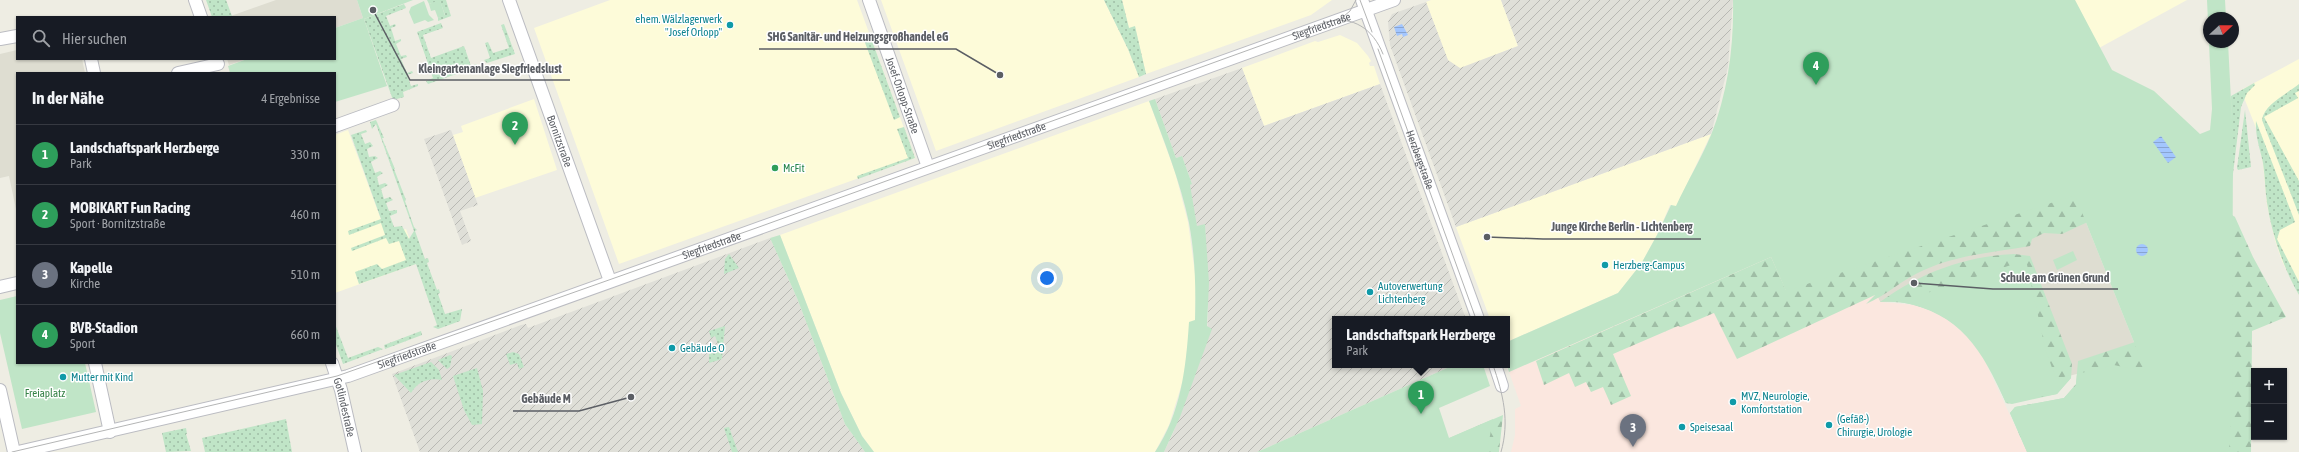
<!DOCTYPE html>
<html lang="de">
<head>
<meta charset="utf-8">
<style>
	:root { --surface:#171b24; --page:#242831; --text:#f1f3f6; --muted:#9ea1a6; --line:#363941; --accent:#e66031 }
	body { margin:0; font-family:"Asap Condensed",sans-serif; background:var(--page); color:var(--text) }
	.controls { position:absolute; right:12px; bottom:12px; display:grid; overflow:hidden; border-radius:0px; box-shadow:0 1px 3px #0004 }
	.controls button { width:36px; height:36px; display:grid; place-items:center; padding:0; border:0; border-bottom:1px solid var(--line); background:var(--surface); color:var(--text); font:20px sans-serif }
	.compass { position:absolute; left:2203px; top:12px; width:36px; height:36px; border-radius:50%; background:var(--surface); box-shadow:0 1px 3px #0004; rotate:68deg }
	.you { position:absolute; left:1047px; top:278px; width:14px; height:14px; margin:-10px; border:3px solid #fff; border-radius:50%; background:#1a73e8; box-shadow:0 0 0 6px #1a73e833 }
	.badge { display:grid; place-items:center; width:26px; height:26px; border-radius:50%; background:var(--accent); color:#fff; font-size:13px; font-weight:700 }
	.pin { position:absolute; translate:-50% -33px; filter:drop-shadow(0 1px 2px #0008) }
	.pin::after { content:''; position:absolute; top:21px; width:14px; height:12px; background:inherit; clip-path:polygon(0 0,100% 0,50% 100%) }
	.popup { position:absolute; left:1332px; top:316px; width:178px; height:52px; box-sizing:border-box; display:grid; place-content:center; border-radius:0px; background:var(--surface); filter:drop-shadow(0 1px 3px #0005); font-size:13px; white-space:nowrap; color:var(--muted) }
	.popup b { font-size:15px; color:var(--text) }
	.popup::after { content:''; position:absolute; left:50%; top:100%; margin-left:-8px; border:8px solid transparent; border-top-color:var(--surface) }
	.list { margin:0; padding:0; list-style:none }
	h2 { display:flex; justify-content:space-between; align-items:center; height:52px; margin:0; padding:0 16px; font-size:17px }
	h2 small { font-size:13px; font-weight:400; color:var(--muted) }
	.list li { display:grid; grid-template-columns:26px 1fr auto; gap:12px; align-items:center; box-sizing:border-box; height:60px; padding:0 16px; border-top:1px solid var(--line) }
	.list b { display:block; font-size:15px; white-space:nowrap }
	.list p { margin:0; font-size:13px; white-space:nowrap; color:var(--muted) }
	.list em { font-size:13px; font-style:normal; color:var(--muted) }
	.icon { flex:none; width:22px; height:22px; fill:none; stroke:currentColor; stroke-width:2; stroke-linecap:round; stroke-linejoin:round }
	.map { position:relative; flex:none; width:2299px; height:452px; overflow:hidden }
	.search { position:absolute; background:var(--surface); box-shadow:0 1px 3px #0004; left:16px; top:16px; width:320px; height:44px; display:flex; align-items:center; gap:10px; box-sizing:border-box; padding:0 14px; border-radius:0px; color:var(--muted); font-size:15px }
	.panel { position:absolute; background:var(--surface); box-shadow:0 1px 3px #0004; left:16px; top:72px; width:320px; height:292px; border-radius:0px }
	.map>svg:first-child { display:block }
</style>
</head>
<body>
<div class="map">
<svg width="2299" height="452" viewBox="0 0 2299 452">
	<defs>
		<pattern id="industrial-furrows" width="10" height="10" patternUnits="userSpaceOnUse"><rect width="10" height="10" fill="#dfdfd8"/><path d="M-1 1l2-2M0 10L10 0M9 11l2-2" fill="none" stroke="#b8b8b3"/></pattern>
		<pattern id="grass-dots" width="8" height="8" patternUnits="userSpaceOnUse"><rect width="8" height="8" fill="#c0e5c7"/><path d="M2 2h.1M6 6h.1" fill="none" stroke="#9fbda5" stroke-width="1.8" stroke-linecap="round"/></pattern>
		<pattern id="forest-firs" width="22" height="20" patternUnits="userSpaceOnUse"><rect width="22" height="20" fill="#c0e5c7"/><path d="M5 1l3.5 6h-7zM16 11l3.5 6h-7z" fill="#9fbda5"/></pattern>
		<pattern id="water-rules" width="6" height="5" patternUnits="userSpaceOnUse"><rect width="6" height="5" fill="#a3c6fe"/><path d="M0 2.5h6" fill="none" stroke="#88a4d1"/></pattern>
	</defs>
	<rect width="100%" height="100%" fill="#eeede3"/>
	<path fill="#fdfbd9" d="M610,0h247l58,158 -296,106 -85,-236z
		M881,0h223l24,49 11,28 -203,74z
		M1122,0h210l-21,15 -165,59 -11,-47 -6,2z
		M1431,0h70l17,46 -58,23 -12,-8 -22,-59z
		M2075,0h112l-88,48z
		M1340,35l17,8 11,13 3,5 -2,2 1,3h4l6,18 -116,42 -22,-58 73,-27 3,1z
		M2299,59v236l-17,-34 -7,-21 -8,-35 -4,-42 -7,-35 -15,-38z
		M534,99l23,71 -82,28 -22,-63 10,-3 -2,-6z
		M1149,101l26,71 13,50 8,59 -1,39 -8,31 -3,26 -15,48 -14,27h-281l-12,-16 -21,-43 -61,-158z
		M348,130l39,106 19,-7 12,34 -83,30v-158z
		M1711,134l-35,73 -6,-2 -13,30 -16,29 -23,29 -111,49v-23h-17l-34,-92z"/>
	<path fill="url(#industrial-furrows)" d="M1501,0h232l-5,67 -17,67 -255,93 -66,-182 -2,-23 4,-8 34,-12 22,58 12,8 58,-22z
		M1242,68l22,58 116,-42 86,235h-131v46h119l-197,87h-93l9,-19 30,-81 4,-13 1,-29 -3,-86 -8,3 -8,-42 3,-1 -10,-28 -6,2 -21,-59z
		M451,130l27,75 -18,6 11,30 -9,4 -38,-106z
		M770,238l27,60 48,126 20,28h-445l-28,-78 129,-49 5,-1 2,4z"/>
	<path fill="#deddd1" d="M276,0h81l6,18 -28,10v-11h-107z
		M17,50v9h65l3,14h-68v141l-8,-38 -9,2v-124z
		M227,59h20l-18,6z
		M2075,195l71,177 -32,-7 -58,14 -30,-119 -126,42h-20l-16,-37z"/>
	<path fill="#fbe7df" d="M1771,257l15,33 78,-25 16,37 35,3 25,9 17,13 16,15 10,15 44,95h-516l4,-17v-26l6,-3 -12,-34z"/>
	<path fill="url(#grass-dots)" d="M206,0h20l6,16 -20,1z
		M427,0h19l5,16 -13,5v-3l7,-3 -5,-14 -11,3z
		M1104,0h18l7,28 6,-2 11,48 -7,3 -11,-28z
		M404,4l2,4 -20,8 4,10 5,-2 1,2 -5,2 4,13 6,-2v2l-5,3 5,12 5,-1 1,2 -6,2 6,14 5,-2 1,2 -6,2 4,11 7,-2v2l-15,6 1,5 -11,3 -29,-81z
		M441,23l2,5 -20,7 8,23 33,-12 7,20 6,-2 -1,3 -48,17 -2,-3 7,-3 -16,-46z
		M504,24l11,30 -28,9 -3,-3 6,-2 -5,-15 3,-1 5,11 16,-5 -8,-23z
		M871,38l29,79 -6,3 -30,-80z
		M2254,83l1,2 -8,8 -6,14 -9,75 -1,-86z
		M2299,84v7l-4,2 3,5 -34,19 35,64v34l-37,-95c2,-16 25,-26 37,-36z
		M2245,110l6,57 -13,3 -1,-2z
		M376,120l8,18h-2l13,31h-1l12,31 -1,1 9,26 3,3 -2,1 10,28 3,-1 1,4 -2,1 10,27 2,-1 1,4 -2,1 7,20 17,-5 -2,12 -22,8 -5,-2 4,-2 -21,-61 -57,20 -4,-12 22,-8 5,5 24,-9 -7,-19 -10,3 -3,-6 -34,13 -1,-3 34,-13 -4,-12 -32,12 -1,-4 33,-12 -30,-84 15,-5 1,2 -6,2 4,10 5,-2 3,4 -6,3 2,8 6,-1 3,2 -7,4 4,11 5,-2 3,2 -6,4 2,8 6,-2 3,2 -7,4 3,10 6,-2 3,3 -7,3 3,8 8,-1v3l-7,3 4,11 8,-1 7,13 5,-8 -38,-107 -4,5 -2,-7z
		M2256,121l39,101 -15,8 -3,9 22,43v13c-16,-28 -27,-60 -32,-92 -2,-13 -2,-27 -4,-40 -3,-15 -8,-27 -7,-42z
		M904,127l11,31 -57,21 -1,-3 51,-18 -11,-29z
		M729,254l10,14 -15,6 1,-15z
		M335,324l13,34 30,-11 5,2 -40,15 -8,-22z
		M725,326l-3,33 -13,4v-9l11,-5 -5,-13 -4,2 -2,-7z
		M421,331l1,4 -37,14 -1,-4z
		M513,352l6,2 5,13 -5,2 -2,-6 -7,2 -4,-11z
		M450,355l2,1 -2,11 -3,2 -9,-9z
		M431,362l8,8 3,10c-13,-3 -25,2 -31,13l-17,-18z
		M477,368l6,23 -1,33 -10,1 -8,-15 -11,-34z
		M286,419l6,33h-87l-3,-14z
		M729,427l9,25h-6l-8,-24z
		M186,428l1,6h-1l5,17 -25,1 -4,-19z"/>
	<path fill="url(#forest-firs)" d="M1765,163l446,38 24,16 18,40 33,60 -34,14 -1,121h-224l-17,-39 5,-6 49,-9 12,-14 2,-23 63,-21 -47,-121 -32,15 -18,-1 -12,6 -2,7c-35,6 -73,9 -106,24 -21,9 -37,25 -58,34l9,-9 -138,64 -23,-46 -33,14 -3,-1 -65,28 18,42 -20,9 -8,-18 -12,5 -5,-10 -11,5 -6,-14 -25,12 -8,-24 235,-104 15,33 100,-33z
		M2014,254l16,2 42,108 -1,14 -14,16 -45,10 -6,-1c-9,-20 -19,-45 -33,-62 -23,-26 -58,-42 -93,-39 40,-29 85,-46 134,-48z
		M1503,415l-4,37h-113l33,-1z"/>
	<path fill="#c0e5c7" d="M357,0h56l-49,19 23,67 -52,16v-29h-105l-2,-7 19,-7h88v-31l28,-10z
		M440,0l5,16 -7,2 -3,-8 -4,1 -2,-7z
		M1733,0h342l37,70 42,21 46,43 10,-4 2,-21 -5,-109h18l1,18h-17v24h19l5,98 -1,262 -3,50h-202l-17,-39 5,-6 49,-9 12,-13 1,-11 37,-9 32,7 -71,-177 -289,96 -15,-34 -262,115 -2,-7v-23l111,-49 23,-29 16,-29 14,-30 5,1c11,-24 25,-47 35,-71 17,-42 23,-90 22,-135z
		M424,1l5,14 5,5 -6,2 -3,-2 -11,4 -5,-12 2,-5z
		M1155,99l21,59 6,-2 10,28 -2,1 7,41 8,-2 4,59 -2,43 5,3 -32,88 -16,35h-9c26,-39 31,-84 34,-130l6,-2c1,-33 0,-65 -6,-97 -9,-42 -25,-82 -40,-122z
		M780,235l61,158 21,43 12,16h-9l-20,-28 -48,-126 -27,-60z
		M2073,251l4,9 -20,10 -4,-10z
		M2026,260l19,88 11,31 15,-4v3l-14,16 -51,9c-24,-53 -45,-90 -106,-101z
		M17,296v67h68l11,49 -74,17 -22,-96v-33z
		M1454,365h29l7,21 -51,22 10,30 44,-19 -6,33h-230z"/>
	<path fill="url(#water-rules)" d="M1402,24l6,11 -5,2 -1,-3 -5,2 -3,-9z
		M2161,136l15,21 -8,6 -15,-21z
		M2136 250a6 6 0 1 1 12 0a6 6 0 1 1-12 0Z"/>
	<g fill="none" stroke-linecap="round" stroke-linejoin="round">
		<g stroke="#bbbcc2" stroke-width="14">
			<g id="minor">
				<path d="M195,0l6,17"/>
				<path id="s1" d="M509,0l101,281"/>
				<path id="s2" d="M869,0l59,167"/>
				<path id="s3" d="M1362,0l116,319"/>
				<path d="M0,39l17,-3"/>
				<path d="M91,59l3,14"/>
				<path d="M178,73l40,-9"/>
				<path d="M335,126l58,-21"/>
				<path d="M0,287l17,-4"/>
				<path d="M95,363l15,69"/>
				<path id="s4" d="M332,363l9,27 14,62"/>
				<path d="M1495,365l7,21"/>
				<path d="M0,390l14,62"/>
				<path id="s5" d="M18,452l330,-76 1046,-376"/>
			</g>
		</g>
		<use href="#minor" stroke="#fff" stroke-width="12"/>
		<path stroke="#b4b5b5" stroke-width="1" d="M1360,0l12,32
			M1338,21l12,-10 6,-11
			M1378,49l98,270
			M1493,365c10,29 17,56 8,87
			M12,452l325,-76 422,-149 567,-205c27,-7 47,7 57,32"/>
	</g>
	<g fill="#0f9aa8" stroke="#fff" stroke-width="1.5">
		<circle cx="730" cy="25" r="4"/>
		<circle cx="1605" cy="265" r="4"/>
		<circle cx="1370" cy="292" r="4"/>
		<circle cx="672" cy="348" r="4"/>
		<circle cx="63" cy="377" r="4"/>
		<circle cx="1733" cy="402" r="4"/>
		<circle cx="1829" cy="425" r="4"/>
		<circle cx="1682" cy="427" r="4"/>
	</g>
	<circle fill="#2e9e5b" stroke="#fff" stroke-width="1.5" cx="775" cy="168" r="4"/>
	<g text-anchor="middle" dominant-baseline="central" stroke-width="3" stroke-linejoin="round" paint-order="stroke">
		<g font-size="11" fill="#0d838f" stroke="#fff" text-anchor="start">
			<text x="722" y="19" text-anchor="end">ehem. Wälzlagerwerk<tspan x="722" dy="13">"Josef Orlopp"</tspan></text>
			<text x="1613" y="265">Herzberg-Campus</text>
			<text x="1378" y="286">Autoverwertung<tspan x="1378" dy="13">Lichtenberg</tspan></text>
			<text x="680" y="348">Gebäude O</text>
			<text x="71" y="377">Mutter mit Kind</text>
			<text x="1741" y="396">MVZ, Neurologie,<tspan x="1741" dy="13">Komfortstation</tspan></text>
			<text x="1837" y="419">(Gefäß-)<tspan x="1837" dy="13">Chirurgie, Urologie</tspan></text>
			<text x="1690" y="427">Speisesaal</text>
		</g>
		<g font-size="11" fill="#5b5e64" stroke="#fff">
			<text stroke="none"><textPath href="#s5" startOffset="1373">Siegfriedstraße</textPath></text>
			<text stroke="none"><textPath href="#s2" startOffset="101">Josef-Orlopp-Straße</textPath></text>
			<text stroke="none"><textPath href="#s5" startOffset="1049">Siegfriedstraße</textPath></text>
			<text stroke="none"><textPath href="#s1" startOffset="150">Bornitzstraße</textPath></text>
			<text stroke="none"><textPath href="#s3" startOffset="170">Herzbergstraße</textPath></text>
			<text stroke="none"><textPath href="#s5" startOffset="725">Siegfriedstraße</textPath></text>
			<text stroke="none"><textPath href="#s5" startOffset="401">Siegfriedstraße</textPath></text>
			<text stroke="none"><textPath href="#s4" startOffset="46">Gotlindestraße</textPath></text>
		</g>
		<g font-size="11" fill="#27864d" stroke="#fff" text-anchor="start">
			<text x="783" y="168">McFit</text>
		</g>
		<g font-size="11" fill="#358146" stroke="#fff">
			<text x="45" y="393">Freiaplatz</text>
		</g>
	</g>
	<path fill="none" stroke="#5b5e64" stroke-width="1.5" d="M1000 75L956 49H759M373 10L410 80H570M1487 237L1543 239H1701M1914 283L1993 289H2118M631 397L579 411H513"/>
	<g fill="#5b5e64" stroke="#fff" stroke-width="1.5">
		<circle cx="1000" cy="75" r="4"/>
		<circle cx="373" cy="10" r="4"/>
		<circle cx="1487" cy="237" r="4"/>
		<circle cx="1914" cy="283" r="4"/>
		<circle cx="631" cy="397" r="4"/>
	</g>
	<g font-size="12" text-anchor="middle" font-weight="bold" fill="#5b5e64" stroke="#fff" stroke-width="3" stroke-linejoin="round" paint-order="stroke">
		<text x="858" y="41">SHG Sanitär- und Heizungsgroßhandel eG</text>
		<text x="490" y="73">Kleingartenanlage Siegfriedslust</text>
		<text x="1622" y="231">Junge Kirche Berlin - Lichtenberg</text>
		<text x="2055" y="282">Schule am Grünen Grund</text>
		<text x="546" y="403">Gebäude M</text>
	</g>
</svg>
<div class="controls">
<button>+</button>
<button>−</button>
</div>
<svg class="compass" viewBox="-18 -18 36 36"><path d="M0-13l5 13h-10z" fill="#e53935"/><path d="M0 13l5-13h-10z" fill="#9ea1a6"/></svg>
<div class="you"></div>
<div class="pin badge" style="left:1421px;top:414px;background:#2e9e5b">1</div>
<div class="popup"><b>Landschaftspark Herzberge</b>Park</div>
<div class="pin badge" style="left:515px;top:145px;background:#2e9e5b">2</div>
<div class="pin badge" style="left:1633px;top:447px;background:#6b7280">3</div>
<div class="pin badge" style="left:1816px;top:85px;background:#2e9e5b">4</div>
<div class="search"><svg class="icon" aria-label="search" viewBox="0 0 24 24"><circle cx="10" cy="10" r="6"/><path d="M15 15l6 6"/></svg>Hier suchen</div>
<section class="panel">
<h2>In der Nähe<small>4 Ergebnisse</small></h2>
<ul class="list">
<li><span class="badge" style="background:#2e9e5b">1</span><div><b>Landschaftspark Herzberge</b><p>Park</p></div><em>330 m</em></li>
<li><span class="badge" style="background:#2e9e5b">2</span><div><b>MOBIKART Fun Racing</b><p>Sport · Bornitzstraße</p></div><em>460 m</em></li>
<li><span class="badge" style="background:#6b7280">3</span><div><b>Kapelle</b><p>Kirche</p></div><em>510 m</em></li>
<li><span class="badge" style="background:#2e9e5b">4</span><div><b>BVB-Stadion</b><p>Sport</p></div><em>660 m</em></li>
</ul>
</section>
</div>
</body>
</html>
